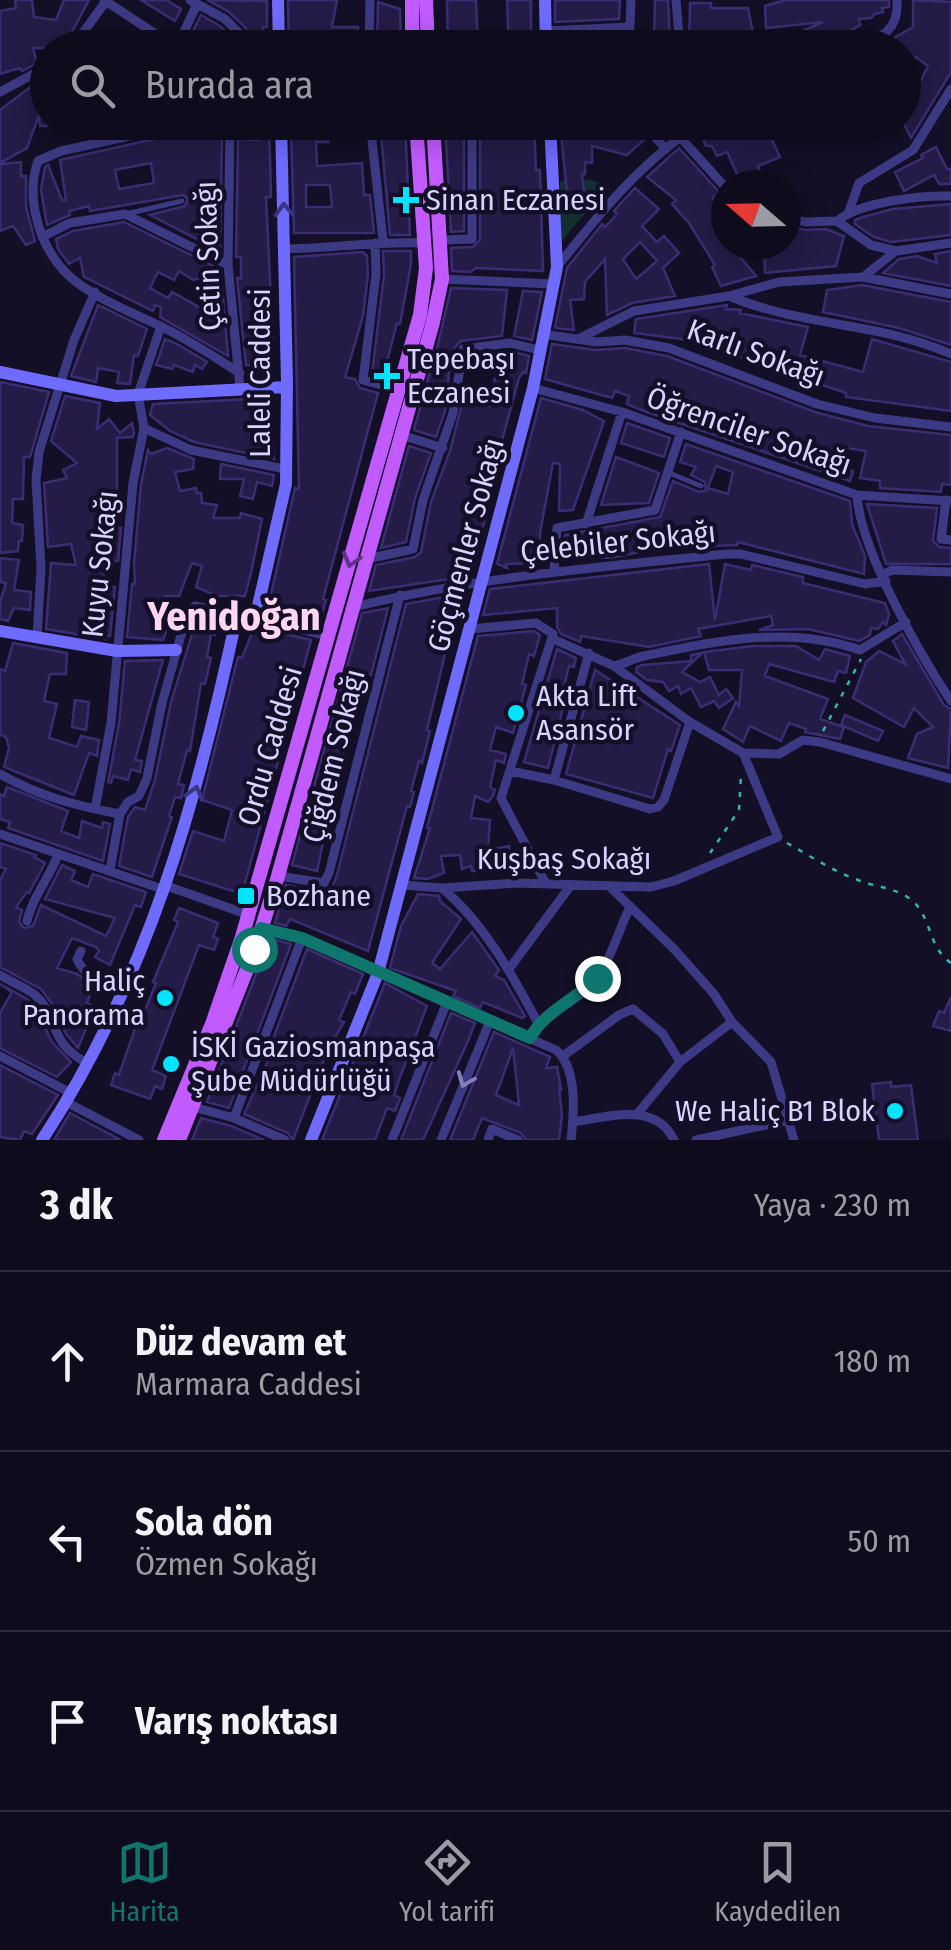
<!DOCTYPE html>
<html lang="tr">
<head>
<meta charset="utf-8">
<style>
	:root { --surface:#0e0b1c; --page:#1c1929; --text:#f1f3f6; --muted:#9b9ba3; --line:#2e2b3b; --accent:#0f766e }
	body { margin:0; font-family:"Fira Sans Condensed",sans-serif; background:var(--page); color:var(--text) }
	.compass { position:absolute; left:711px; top:170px; width:90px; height:90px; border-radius:50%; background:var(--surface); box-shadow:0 5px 25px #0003; rotate:290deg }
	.stop { position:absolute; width:30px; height:30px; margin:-22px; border:8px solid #0f766e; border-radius:50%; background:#fff }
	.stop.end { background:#0f766e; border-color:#fff; box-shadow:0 2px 10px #0008 }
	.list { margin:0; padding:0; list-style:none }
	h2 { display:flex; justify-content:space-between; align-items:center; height:130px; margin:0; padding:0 40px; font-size:42px }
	h2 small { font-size:32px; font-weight:400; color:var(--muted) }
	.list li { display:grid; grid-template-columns:65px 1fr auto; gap:30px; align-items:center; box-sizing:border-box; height:180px; padding:0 40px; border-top:2px solid var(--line) }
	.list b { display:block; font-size:38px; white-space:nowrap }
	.list p { margin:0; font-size:32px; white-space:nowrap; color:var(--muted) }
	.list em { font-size:32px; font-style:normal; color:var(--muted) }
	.icon { flex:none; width:55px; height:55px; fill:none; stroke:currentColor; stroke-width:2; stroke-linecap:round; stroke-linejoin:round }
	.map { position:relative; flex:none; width:951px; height:1140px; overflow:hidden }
	.search { position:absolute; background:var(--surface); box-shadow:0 5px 25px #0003; left:30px; right:30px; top:30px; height:110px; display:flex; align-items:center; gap:25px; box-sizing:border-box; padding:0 35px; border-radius:55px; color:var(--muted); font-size:38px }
	.sheet { height:670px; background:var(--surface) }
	nav { display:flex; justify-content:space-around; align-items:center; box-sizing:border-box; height:140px; border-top:2px solid var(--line); background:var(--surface); font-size:28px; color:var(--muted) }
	nav a { display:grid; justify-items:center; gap:5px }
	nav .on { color:var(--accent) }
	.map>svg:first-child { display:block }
</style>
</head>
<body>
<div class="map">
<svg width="951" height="1140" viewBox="0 0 951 1140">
	<rect width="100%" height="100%" fill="#130f26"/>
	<path fill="#12302f" d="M592,180l16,6 -48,57v-62z"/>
	<path fill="#241b47" stroke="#3b2d73" stroke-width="2.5" fill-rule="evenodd" d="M15,0h17l2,17 22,3 8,-20h25l-22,41 -6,-3 -4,10h-24l4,15 -15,8 -2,-3 -20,6v-63l16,-3z
		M141,0h25l15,9 -6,12z
		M207,0l60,1v26h-4l1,21h-16l-2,-20 -17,-16z
		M288,0h49l-5,27h26l1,21h-70z
		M447,0h29l2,48h-30z
		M507,0h24v48h-22z
		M555,0h65l-1,19 -64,3z
		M655,0h13l2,40h-16z
		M785,0h104v7l-7,1 1,4 -8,2 -4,4 -12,1 1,6 -41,23h-56l60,-26 -57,6 -1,-22z
		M913,0l38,2v70l-40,66 -7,-14v-54l12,20 12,-24 -12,-9 -12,9v-18h-27l36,-21z
		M378,2l22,7 1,39h-24z
		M690,3h21v5h37l8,40h-67z
		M201,15l19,11 12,11v11h-35l3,-5 -10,-6z
		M140,33l21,15h-46z
		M619,36v12h-63v-9z
		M41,79v5l7,5v37h-8l-1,-11 -12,33 -27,15v-53z
		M212,122h6l4,17 -2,112 -70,-36 35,-9 3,-7 -5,-4 -93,16 -1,-5 -20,5 1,4 -23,10 -6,-35 4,-23 3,-2 14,35h4l-6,-40 135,-30 6,-5zM151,163l3,20 -35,6 -4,-19z
		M258,122h11l2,75h-5l7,145h-5l1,24 -23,-1 -9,-87h4v-21h-5l2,-118 21,1z
		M380,122h25l5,113h-20z
		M445,122h19v109l-13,1z
		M480,122h54l2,48h4l3,101 -67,-3 -6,4 -18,-1 -1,-23 22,-1 7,-7z
		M560,122l72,2 13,15 -18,16 -35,-9v17l-7,-1v12h-3l2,19 -17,1z
		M731,122h66l-27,13 10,22 -22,9 6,19h-22l-15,-33 -10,4 -5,-10h-6l-5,-11z
		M326,128l2,14h-12l1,24 45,-3 2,32h6l4,38h-80l-3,-103zM306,185h24l2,22h-26z
		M936,147l11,22h4v15h-12l-5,-9 -30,16 -9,-19 28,-14 -2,-3z
		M679,148l40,44 -6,6 13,11v36h24l-9,13 15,18 -35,10 -9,-19 3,-2 -26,-42 -17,-19 4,-4 -29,-23z
		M21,162v14h5v31l9,34 -9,4 -13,-19 -13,5v-67z
		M635,188l24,21 -17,17 15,16 7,-6 15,17 -16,15 12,28 -43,7 -25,12 -2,-56 -20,23 -1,17 -14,1 4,30 -19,-2 12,-60 35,-44 3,3 12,-13 -3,-3zM640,242l17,19 -21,18 -13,-20z
		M951,204v31l-60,7 -17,-5 -19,-13v-4l8,-3 30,-8z
		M124,222l93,46v5l4,1 7,82 -68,-39 1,-10 -6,-2 -2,6 -69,-34 -4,-19 -11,6 -11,-15 -2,-10 17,-8zM179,271l14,9 23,-5 1,42 -45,-25 -4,6 -18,-10 8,-16 16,8z
		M786,225l19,5 21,-1 18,7 -8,30 -71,7 -1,-28h22z
		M383,251h28v13l-11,60 -3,-1 -14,54 -11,-3 12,-99z
		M951,251v35l-68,-13 16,-14 18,-3 20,7 -2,-9z
		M363,252l4,4 1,18 -5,42 -18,61 10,2 5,9 18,5 -55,206 3,1 -7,23 -4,2 -25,-6 1,-4 -23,-7 27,-120 4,1 -5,-232z
		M862,285l89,17v43l-52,-17 -76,-16 4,-22z
		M451,288l56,2 -5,46 -41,5 -6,6 -1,10 -18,-4z
		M523,291l19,1 -10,48 -18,-4z
		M98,305l49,24 -9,27 -4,-1 -4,29 -13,-1 2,-11 -21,-4 -2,14 -25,-6z
		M727,305l-1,4 15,1 -1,3 68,14 -8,28 63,17 9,-33 79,23v49l-105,-14v-4l-130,-44 -35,-10 -47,-6 2,-14z
		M165,339l12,5 30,18 -5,7 -7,-4 -2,7 -19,-7 -1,4 -17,-4z
		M552,344l44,6 29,-2 42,8 148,56 53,14 83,9v50l-9,-1 -1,8 -61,-4v-7l-20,-3 6,-27 -20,-3 -7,19 14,4 -3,10 -206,-70 -17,-7 2,-8 -14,-5 -3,7 -67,-19z
		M510,351l19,5 -3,17 -3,-1 -4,6 -34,125 2,1 -2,15 -3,11 -4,-1 -8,47 -101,15 7,-26 39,-8 6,-5 10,-50 19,-51 13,-51 26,6 8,-37 -28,-3 1,-10z
		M431,368l18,4 -4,39 -9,26 -22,-7z
		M0,382l49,10 -19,65h-6l-1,42h-10l-1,24 11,2 -1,16h-3l-1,10 -18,2z
		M65,396l35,7 -3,26 12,-10 11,14 12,-10 2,9 -1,5 -16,1v56h-7l8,34h3l-3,33h-14l-1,24 12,2 -5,49 -4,-1 -1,4 -59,-10 5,-66 25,2 -5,-21 -23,3 -4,-64 23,-5 -4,-8 14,-7 -26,-22z
		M270,398l4,61 -80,-17 -24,-11 -20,-16 3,-11z
		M541,398l42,12 21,11 -31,89 -14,1 1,-47 -7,-1 -13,70v30l-34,1 1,4 -10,-4z
		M627,423l43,15 -6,19 -43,-14z
		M686,444l164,57 2,23 13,32 -1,18 -126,-32 -1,3 -25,1 1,-3 -69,5 1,3 -30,6 -13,1v-4l-39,4 2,-23 95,-18 13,-36 26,11 7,-2 -1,-8 -14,-7 5,-8 -16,-5zM716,466l17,6 -5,22 -20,-6z
		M409,446l22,7 -16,45 -9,44 -25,6z
		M167,448l27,11 -1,10 -18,3 5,19 16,-3 1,5h4l1,10 15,2 -4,13h27l1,-5 21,6 -11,54 -6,23h-28l-21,-9 6,-21 -10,-3 -13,33h-14l-3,27 7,1 -6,16 -36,-3 5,-53h3l-1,-20 7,-80 7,-34 3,4z
		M616,457l43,16 -10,30 -48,2z
		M221,464l53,11 -2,11 -15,-4 -4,17 -13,-3 4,-17h-24z
		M867,504l70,4 -4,33 6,6 12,1v16h-65z
		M0,558l19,2 -5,30 17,2 -1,18 -16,-2 -6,13 -8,-2v-17l6,-19 -6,-1z
		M709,564l6,56 10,-56 26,6 1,-5 51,12v6l82,20 4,11 -3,11 -3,-3 -5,7 -7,-1 -1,7 -11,6 -51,-12 -49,1 14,-5 -2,-9 -73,13 3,7 -52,11 -68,-11 -1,6 -19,-8 -4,-7v-19l-74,7 7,-26z
		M465,593l-19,57 -19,80 3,1 -8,32 -3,-2 -8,30 3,1 -4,15 -3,-1 -39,145 -78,-32 -4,7 -11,-3 11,-38 27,5 -2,9 16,3 10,-27 69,-271z
		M388,608l-17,67 -7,-3 -32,128 -20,-6 50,-181z
		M198,615l22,5 -5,15 -4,-1 -4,23 4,1 -6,26 -4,-1 -11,68 -3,-1 -9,34 6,1 -3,13 -6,-1 -6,19 3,1 -20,60 -33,-11 9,-49 7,-10 10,3 10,-30 16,-78z
		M260,628l51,12 -69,254 -63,-20 14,-43 31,10 8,-31 -30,-10 36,-143 4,1 9,-23z
		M534,631l6,4 -6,21 -5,-2 -7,30 4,1 -13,48 -17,-6 -6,23 16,4 -2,9 -8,-3 -6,27 5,3 -2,6 -5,6 -13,-6 -4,22 19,2 -2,30 21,-4 3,24 -40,1 -1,-5 -9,3 -2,-14 -19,1 3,17 -16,6 -14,-1 16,-50h-3l51,-192z
		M902,634l42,71 7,4 -3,59 -40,-10 9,-24 16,-7 -19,-19 -10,19 -51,-29 13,-36 13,-11 26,13 -12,-23z
		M13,643l54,10 -1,21h-16l-6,27 13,3 -8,34 28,9 4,-11 18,4 -2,16 -8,-3 -15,42 -70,-28 5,-19 -3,-11 -6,-2v-66l5,2z
		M753,646h43l23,14 6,-11 25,7 -4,17 -8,-2 -4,11 -65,-18 -4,12 63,23 -8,20 24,8 -4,12 -35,-7 1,-3 -17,-6 -8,18 -31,-15 -7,16 -20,-13 13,-27 3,4 3,-36h-33l-5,-18z
		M557,649l19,9 -2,9 -5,-1 -6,25 4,1 -19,76 -24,-6z
		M702,653l-20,19 18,10 10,-5 9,18 7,-6 7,9 -14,10 -5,-7 -13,6 -10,-19 -10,6 -3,-8 -9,5 -6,-9 -16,-2 -11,-8 1,-5 5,-2 49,-4v-6z
		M163,660l-28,100 7,1 -2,11 -9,-3 -3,11 -15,-4 -2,7 -3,-1 11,-58 6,-63z
		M595,670l85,55 -9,26 -3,-2 -15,49 -87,-24z
		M75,700l14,2 -3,28 -14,-3z
		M845,715l38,16 -5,10 -37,-16z
		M7,787l61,24 -7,20 18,7 3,-17 20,7 1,-6 7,2 -7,37 -95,-33 2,-6 -10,-3v-25l4,2z
		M306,814l22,5 -11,52 -25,-6z
		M0,843l36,12 -2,2 11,6 -16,30 -2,-1 -11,15 6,3 -3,12 5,6 9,-2 8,-21 65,31 9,-18 -70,-19 17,-34 13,6 -4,9 17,7 5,-13 53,18 -5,15 -6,-2 -25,60 -15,-8 4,-6 -3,-4 -24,-9 -15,30 20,6 16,12 -6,17 8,4 -17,41 -12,-14 -11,-26 -14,-19 -41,-22v-87l6,-11 -6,-2z
		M418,894l21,2 1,5 21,18 -29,44 8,6 32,-37 27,38 -4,6 9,4 21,36 -3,2 -39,-16 -3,6 -27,-12 3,-5 -66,-23 11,-42z
		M179,908l39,15 -5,14 5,2 -4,11 -15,-5 -47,125 14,6 -4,13 -7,-3 -5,13 -39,-14 4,-12 4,2 21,-61 3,1 13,-32 -3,-1 25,-60 -4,-2z
		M270,938l21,6 -62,164 -22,-6z
		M307,949l56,25 -8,20 -4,-2 -12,28 5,2 -16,27 -35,91 -5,-7 -44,-19 24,-53 -3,-1z
		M385,983l42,23 -28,74 -5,15 6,3 -5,13 -8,-3 -12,32h-53z
		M0,984l27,15 9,9 16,34 19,20 -14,15 -57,-29v-35l12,-21z
		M951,997v34l-18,-5 6,-15 5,2z
		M451,1013l24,10 -7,18 -45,99h-22z
		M494,1032l56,25 -4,11 11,-1 4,22 -2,-1 3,27 -3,25h-33l-5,-7 -39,-15 -9,22h-23zM513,1048l6,57 -23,-10z
		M0,1065l58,30 -26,39 -8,-3 -4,9 -20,-3z
		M891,1082v5l20,-2 7,55h-39l-7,-56z
		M70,1113l51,27h-67z
		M201,1118l30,8 33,14h-72z"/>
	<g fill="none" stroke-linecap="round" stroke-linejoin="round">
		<path stroke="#2fb8b0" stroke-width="2.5" stroke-dasharray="5 8" stroke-linecap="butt" d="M823,731l38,-72
			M787,843c23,13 46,28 71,37 17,7 34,7 51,18 23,16 18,49 42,65
			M710,853l29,-43 2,-35"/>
		<path stroke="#3d3a85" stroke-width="5" d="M126,214l56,-13
			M667,472l34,14"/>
		<path stroke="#3d3a85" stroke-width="9" d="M104,0l73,48
			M190,0l35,19 15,15v14
			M676,0l4,48
			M546,31l84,-4
			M177,47l20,-43
			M72,48l34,-47
			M369,48l1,-48
			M629,48l2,-48
			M856,48c26,-11 43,-17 41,-48
			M0,92l48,-26
			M193,122l-132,29 -23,10c-13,36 1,85 29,113 21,21 66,39 93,52 28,13 54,31 80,47
			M230,122l-2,143 12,123
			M370,122l13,119
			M641,122l25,27
			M680,122v15l46,51
			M849,211l10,-28 54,-33 38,-61
			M786,217l19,5 32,-1 34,24 25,6
			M837,221c23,-19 84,-26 114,-25
			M42,237l28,-14 55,-9 103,51
			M441,240l31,-1v-117
			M375,243l1,31 -13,106 36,10
			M285,249c47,-1 93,-8 140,-6
			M557,267c42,-53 87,-109 146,-145
			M863,277l33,-26 55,-8
			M442,279l111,5
			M729,296c74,31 151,26 222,58
			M542,334l55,8 28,-2 44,8 148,56 58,14 76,9
			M580,338l54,-27 95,-15 50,-14 84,-5 88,17
			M423,358l35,8
			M533,388l89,24 235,83 94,6
			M144,428l47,22 94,19
			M401,435l42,13
			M857,495c3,54 63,160 94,206
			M946,500l-5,39 10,1
			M586,524l36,-112
			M367,559l46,-10 10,-49 30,-87 10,-64 47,-6 29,7
			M554,571l3,-43 98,-18 26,-78
			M882,575l10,-5 59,2
			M354,607c121,-30 248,-40 372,-53h15l124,30 21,-3
			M255,619l74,17
			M470,629l66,-6 17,11 -52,164 45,86
			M37,637l4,-69 -5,-88 3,-28 35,-112 21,-48
			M614,666c11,-2 19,-8 30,-10 72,-15 144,-31 216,-6l46,-28
			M743,753l36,1 24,-14 17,2 131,37
			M510,771l44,9 96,29 8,-2 6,-7 26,-78
			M0,774c38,22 77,32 120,40
			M554,780l35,-127
			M95,809l16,-86 22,-240 11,-55 -6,-34 23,-68
			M0,834l165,56
			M110,870l10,-56 8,-12 11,-6 8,-18 15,-75 25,-89 8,-8 42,9
			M278,876l46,7 5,-10 71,-278
			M402,885l40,3 75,-5 134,4 23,-6 104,-44 -35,-84 -53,-31 -76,-56 -61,-27
			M167,886l82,29
			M610,887l64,62 40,45 18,28 39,40 23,78
			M442,888c43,36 70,87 96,135
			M27,921c5,-24 23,-43 31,-67
			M261,928l41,10 254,112c22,19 18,63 15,90
			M81,951l-4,8c7,18 28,24 45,31
			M509,969l62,-84
			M0,975c11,7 25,12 35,20 25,22 11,46 52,68
			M530,1038c15,-27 46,-34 65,-58 16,-20 24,-51 35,-73
			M0,1056l71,37
			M563,1056l56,-41 14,-6 30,25 17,28
			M68,1103l71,37
			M193,1107l41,11 51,22
			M638,1113l42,-51 52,-40
			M234,1118l68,-180
			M573,1122c34,-5 83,-21 101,18
			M392,1140l55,-138
			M441,1140l49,-119
			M488,1140l4,-11 26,11
			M696,1140l93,-20"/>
		<path stroke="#6f6bff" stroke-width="12" d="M278,0l1,48
			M545,0l1,48
			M0,372l116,24 171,-9
			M0,631l117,20 59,-1
			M42,1140c106,-161 155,-338 195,-525l18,4 31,-135 1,-102 -6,-260
			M311,1140l67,-167 155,-585 24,-121 -7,-145"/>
		<path stroke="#c25bff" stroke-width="14" d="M412,0v48
			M426,0l2,48
			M164,1140l48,-116 30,-87 178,-622 6,-47 -10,-146
			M179,1140l76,-191 23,-73 155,-554 9,-43 -9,-157"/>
	</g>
	<defs><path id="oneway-chevron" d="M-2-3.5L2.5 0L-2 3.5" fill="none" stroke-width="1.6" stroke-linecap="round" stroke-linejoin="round" transform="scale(2.5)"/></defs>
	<g stroke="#38347d">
		<use href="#oneway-chevron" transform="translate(284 210) rotate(-92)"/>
		<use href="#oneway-chevron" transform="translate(195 793) rotate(-75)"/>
	</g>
	<use stroke="#623188" href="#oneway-chevron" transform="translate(351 560) rotate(106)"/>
	<use stroke="#837fbc" href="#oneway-chevron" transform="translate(465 1080) rotate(112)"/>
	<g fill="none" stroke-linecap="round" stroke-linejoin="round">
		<path stroke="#0f766e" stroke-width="12" d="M254,949l7,-21 41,10 228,100c14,-26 46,-39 67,-60"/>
	</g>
	<g fill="#00e5ff" stroke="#130f26" stroke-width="4">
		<path d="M401 185h10v10h10v10h-10v10h-10v-10h-10v-10h10z"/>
		<path d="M382 361h10v10h10v10h-10v10h-10v-10h-10v-10h10z"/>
		<circle cx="516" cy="713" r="10"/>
		<rect x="236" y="886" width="20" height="20" rx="5"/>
		<circle cx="165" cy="998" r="10"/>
		<circle cx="171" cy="1064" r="10"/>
		<circle cx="895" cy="1111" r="10"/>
	</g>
	<g text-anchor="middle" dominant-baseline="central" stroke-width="9" stroke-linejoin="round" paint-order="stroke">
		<g font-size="30" fill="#d9d4ff" stroke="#130f26" text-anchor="start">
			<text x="426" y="200">Sinan Eczanesi</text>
			<text x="407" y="359">Tepebaşı<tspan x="407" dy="34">Eczanesi</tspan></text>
			<text x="536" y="696">Akta Lift<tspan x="536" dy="34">Asansör</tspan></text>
			<text x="266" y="896">Bozhane</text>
			<text x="145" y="981" text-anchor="end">Haliç<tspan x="145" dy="34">Panorama</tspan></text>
			<text x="191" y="1047">İSKİ Gaziosmanpaşa<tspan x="191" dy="34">Şube Müdürlüğü</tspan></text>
			<text x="875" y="1111" text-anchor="end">We Haliç B1 Blok</text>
		</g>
		<g font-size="30" fill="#d9d4ff" stroke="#130f26">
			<text transform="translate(208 256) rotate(-92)">Çetin Sokağı</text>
			<text transform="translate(756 353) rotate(20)">Karlı Sokağı</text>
			<text transform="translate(260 373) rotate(-90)">Laleli Caddesi</text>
			<text transform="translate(749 431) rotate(19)">Öğrenciler Sokağı</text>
			<text transform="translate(618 542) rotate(-6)">Çelebiler Sokağı</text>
			<text transform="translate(466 545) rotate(-75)">Göçmenler Sokağı</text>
			<text transform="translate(100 564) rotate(-84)">Kuyu Sokağı</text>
			<text transform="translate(270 746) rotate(-74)">Ordu Caddesi</text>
			<text transform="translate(334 756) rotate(-76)">Çiğdem Sokağı</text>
			<text x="564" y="859">Kuşbaş Sokağı</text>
		</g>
		<g font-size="40" font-weight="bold" fill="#ffd6f0" stroke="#130f26">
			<text x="234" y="617">Yenidoğan</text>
		</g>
	</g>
</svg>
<svg class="compass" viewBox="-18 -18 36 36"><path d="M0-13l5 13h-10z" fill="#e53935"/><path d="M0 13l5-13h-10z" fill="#9b9ba3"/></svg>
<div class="stop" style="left:254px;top:949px"></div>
<div class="stop end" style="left:597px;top:978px"></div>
<div class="search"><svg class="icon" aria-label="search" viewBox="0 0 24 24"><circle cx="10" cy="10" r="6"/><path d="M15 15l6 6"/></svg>Burada ara</div>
</div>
<section class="sheet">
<h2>3 dk<small>Yaya · 230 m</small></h2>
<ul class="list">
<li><svg class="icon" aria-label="ahead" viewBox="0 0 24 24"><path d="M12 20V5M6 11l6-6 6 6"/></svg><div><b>Düz devam et</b><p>Marmara Caddesi</p></div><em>180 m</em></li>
<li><svg class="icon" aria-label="left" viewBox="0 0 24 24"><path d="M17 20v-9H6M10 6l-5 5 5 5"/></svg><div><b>Sola dön</b><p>Özmen Sokağı</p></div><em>50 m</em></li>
<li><svg class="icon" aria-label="arrive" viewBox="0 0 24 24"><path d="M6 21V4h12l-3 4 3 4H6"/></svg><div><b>Varış noktası</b></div></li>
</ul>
</section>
<nav>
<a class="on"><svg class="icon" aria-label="map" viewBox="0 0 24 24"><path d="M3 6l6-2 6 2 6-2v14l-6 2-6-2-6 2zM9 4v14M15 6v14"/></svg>Harita</a>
<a><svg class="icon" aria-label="directions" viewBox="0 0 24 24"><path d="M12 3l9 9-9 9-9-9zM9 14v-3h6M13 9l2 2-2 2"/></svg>Yol tarifi</a>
<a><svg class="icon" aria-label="saved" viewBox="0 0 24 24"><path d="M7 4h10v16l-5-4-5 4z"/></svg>Kaydedilen</a>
</nav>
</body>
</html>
